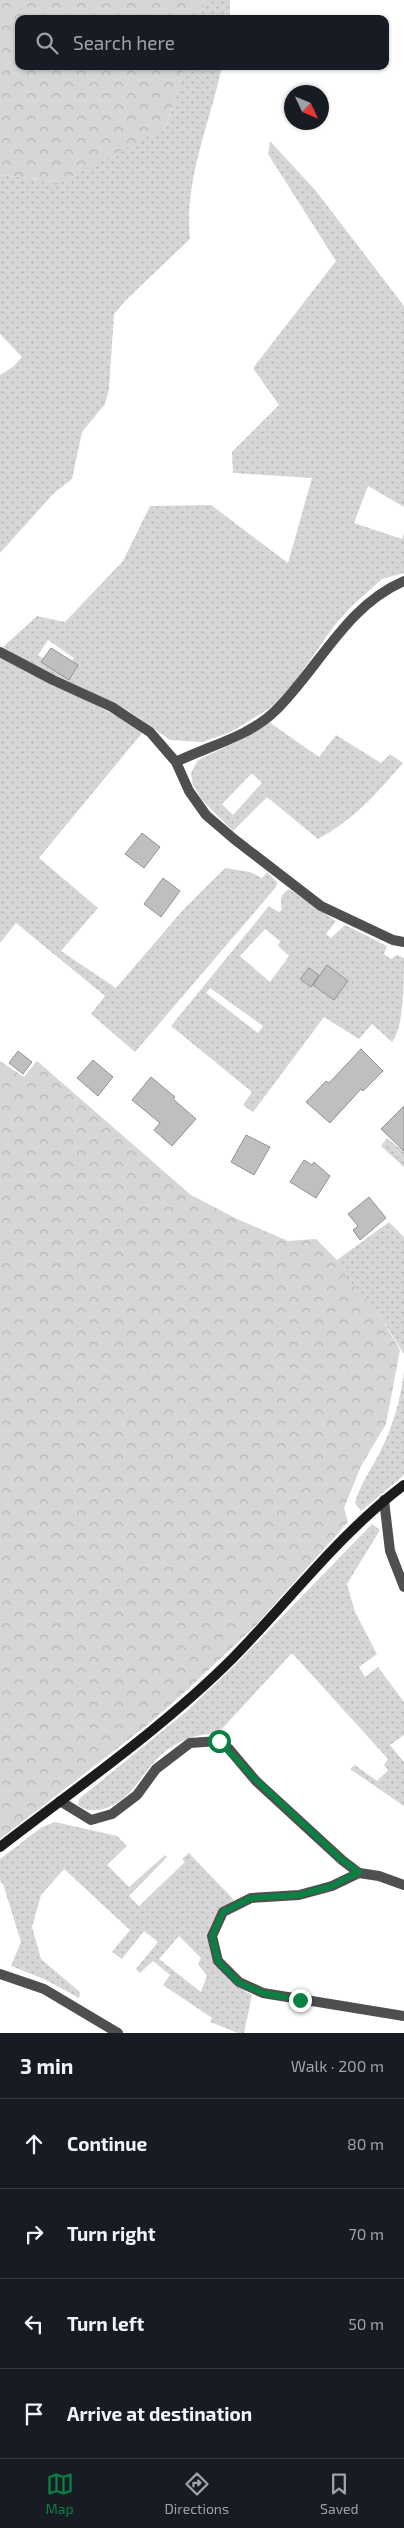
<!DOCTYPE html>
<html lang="en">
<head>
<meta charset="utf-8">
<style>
	:root { --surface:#171b24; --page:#20242c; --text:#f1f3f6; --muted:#9ea1a6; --line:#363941; --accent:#0b8043 }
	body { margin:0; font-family:"Exo 2",sans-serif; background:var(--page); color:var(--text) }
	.compass { position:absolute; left:284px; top:85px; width:45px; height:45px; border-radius:50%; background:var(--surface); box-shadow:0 1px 4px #0004; rotate:134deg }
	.stop { position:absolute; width:15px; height:15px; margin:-11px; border:4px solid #0b8043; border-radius:50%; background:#fff }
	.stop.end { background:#0b8043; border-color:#fff; box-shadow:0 1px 5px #0008 }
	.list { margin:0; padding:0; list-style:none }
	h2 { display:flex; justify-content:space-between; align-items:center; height:65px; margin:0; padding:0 20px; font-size:21px }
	h2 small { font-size:16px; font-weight:400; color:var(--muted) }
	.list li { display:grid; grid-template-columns:32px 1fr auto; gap:15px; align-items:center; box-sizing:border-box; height:90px; padding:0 20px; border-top:1px solid var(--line) }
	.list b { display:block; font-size:19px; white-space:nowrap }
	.list em { font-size:16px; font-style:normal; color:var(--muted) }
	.icon { flex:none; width:28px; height:28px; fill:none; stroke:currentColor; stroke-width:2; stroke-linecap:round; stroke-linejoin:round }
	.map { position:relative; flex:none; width:404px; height:2033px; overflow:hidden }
	.search { position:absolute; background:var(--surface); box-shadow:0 1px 4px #0004; left:15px; right:15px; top:15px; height:55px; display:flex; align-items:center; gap:12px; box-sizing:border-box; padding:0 18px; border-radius:10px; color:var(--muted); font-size:19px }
	.sheet { height:425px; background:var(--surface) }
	nav { display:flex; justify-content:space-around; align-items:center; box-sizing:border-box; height:70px; border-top:1px solid var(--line); background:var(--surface); font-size:14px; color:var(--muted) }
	nav a { display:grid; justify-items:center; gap:2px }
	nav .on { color:var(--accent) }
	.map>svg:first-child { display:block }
</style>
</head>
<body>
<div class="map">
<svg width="404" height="2033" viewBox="0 0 404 2033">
	<defs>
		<pattern id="green-dots" width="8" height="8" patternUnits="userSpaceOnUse" patternTransform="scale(1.25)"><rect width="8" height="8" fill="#d6d6d6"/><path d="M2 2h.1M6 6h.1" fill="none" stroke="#b6b6b6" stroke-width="1.8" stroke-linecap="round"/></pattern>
		<pattern id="forest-crowns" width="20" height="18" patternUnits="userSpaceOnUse" patternTransform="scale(1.25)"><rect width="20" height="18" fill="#d6d6d6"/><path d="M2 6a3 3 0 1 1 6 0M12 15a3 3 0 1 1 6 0" fill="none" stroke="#b6b6b6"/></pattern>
	</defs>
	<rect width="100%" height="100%" fill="#fff"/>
	<path fill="url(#green-dots)" fill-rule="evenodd" d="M205,0h25v19h-31z
		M185,66h37c-12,58 -38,113 -32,173l-63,60 -13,15 -5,75 -4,15 -23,28 -10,47 -18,14 -54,60v-178l13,-8 9,-10 -22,-23v-159l42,4 124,-52z
		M270,141l46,50 88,115v201l-36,-21 -14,37 48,16 2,-6v40l-22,6 -30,27 -18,20 -40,57 -24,25 -39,24 -29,10 -32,-2 -41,-29 -103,-50 -23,-14 34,-31 28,6 58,-61 27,-55 61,-1 77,58 24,-85 -79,-5 -1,-21 47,-47 -26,-37 83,-107 -68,-107zM48,640l26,18 -10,14 -26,-17z
		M0,657l131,66 11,10 -103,125 59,50 -37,43 55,37 66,-77 43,-43 25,4 12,6 5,-6 10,10 -1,5 -141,165 -44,-38 14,-18 -89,-73 -16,20z
		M269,722l50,35 17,-22 45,28 9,-9 13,9c-27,31 -48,56 -85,76l-51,-42 -34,34 -31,-31 -9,-15 -2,-12 7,-13 49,-23zM252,773l10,10 -29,32 -11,-11z
		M289,889l47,32 -10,13 5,4 14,-13 42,21 -3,8 7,5 6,-4 7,3c0,21 0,71 -12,84l-20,-18 -13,15 -35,-22 -71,95 -10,-7 9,-13 -81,-66 98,-120 10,6 3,-2c-2,-11 -2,-15 7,-21zM265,929l15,12 -2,5 11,10 -19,26 -30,-26zM210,988l53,38 -5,7 -52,-40z
		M387,1138l12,10 5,-6v25l-23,-21z
		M389,1222l15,15v117l-22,-35 -39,-45 -6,-14z
		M404,1372v103l-43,36 -6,-8c5,-18 15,-32 24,-49 14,-27 21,-52 25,-82z
		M372,1524l8,6 -33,54 8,28 22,42 -18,13 6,10 13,-10 26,35v33l-14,10 14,17v44l-54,-37 5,-4 22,16 11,-11 -4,-5 4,-6 -96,-106 -75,81c-18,-1 -35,5 -50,16 -25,18 -32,50 -64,59 -10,2 -17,2 -25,-4l1,-6 108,-88 52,-50z
		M55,1822l62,14 10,10 -20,19 22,22 36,-32 2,2 -38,39 10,10 46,-44 -3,-3 7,-6 45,47c-47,30 -22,74 18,95l-8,38h-6l-28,-11 2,-4 -49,-33 7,-10 -17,-14 -13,12 -4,-4 22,-27 -14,-11 -22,28 -10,-7 18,-22 -66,-61 -23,26 -9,32 9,32 39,33 -1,6 -35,-19 -33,-13 10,-24 -18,-58 -3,-3v-22l42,-32zM179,1936l22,22 -3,6 9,12 -6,16 -42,-33z"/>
	<path fill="url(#forest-crowns)" d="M0,0h205l-6,19h-180v47h166l-19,61 -110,58 -14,-6 -42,-4z
		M0,1061l24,16 13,-16 154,134 46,24 51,22 28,-2 21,21 7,14 38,45 18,31 -14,74 -25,42 -17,42 4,14 -92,103 -71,67 -39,34 -146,113z"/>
	<path fill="#bfbfbf" stroke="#939393" d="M51,648l27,17 -9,15 -28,-18z
		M142,833l18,14 -16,21 -19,-14z
		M163,878l17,13 -19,26 -17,-13z
		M327,965l21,16 -14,19 -21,-15z
		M309,968l10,7 -8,12 -11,-8z
		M361,1049l22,22 -20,20 -2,-2 -31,34 -24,-21 20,-21 3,2z
		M18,1051l14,11 -9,12 -14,-11z
		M93,1060l20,17 -15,19 -21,-18z
		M151,1077l24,20 -2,2 23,20 -24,27 -18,-16 6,-7 -28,-23z
		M404,1106v45l-23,-22z
		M246,1135l24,12 -16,28 -23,-13z
		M304,1160l8,5 2,-3 16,14 -14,22 -26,-16z
		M369,1197l17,21 -26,22 -7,-10 5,-4 -10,-12z"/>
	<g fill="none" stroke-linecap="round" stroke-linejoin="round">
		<path stroke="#4f4f4f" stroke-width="10" d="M0,652l53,28 59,27 38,25 26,30 13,29 17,24 28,24 87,67 72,34 11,2
			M176,762c32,-16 72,-25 98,-50 44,-42 71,-106 130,-131
			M384,1500l6,51 14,36
			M60,1801l31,19 21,-6 25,-19 19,-26 34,-26 29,-2 10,8 27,32 86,79 17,13 20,3 25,9
			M359,1873l-27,13 -33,9 -48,3 -28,14 -11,24 6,25 21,21 24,11 141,23
			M0,1974l44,15 74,44"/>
		<path stroke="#1c1c1c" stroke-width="10" d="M0,1847c79,-61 163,-119 233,-189 57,-58 106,-124 171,-173"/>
	</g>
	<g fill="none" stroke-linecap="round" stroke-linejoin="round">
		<path stroke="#0b8043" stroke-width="6" d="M219,1741l37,39 86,80 17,12 -27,14 -33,9 -48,3 -28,14 -11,24 6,25 20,21 25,11 37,7"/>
	</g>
</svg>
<svg class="compass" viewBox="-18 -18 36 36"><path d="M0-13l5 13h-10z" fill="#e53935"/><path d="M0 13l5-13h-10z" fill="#9ea1a6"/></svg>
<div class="stop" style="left:219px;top:1741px"></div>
<div class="stop end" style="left:300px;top:2000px"></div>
<div class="search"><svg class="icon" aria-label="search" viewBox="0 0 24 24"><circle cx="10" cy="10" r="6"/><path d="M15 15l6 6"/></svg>Search here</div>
</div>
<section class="sheet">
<h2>3 min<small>Walk · 200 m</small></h2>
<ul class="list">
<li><svg class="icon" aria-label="ahead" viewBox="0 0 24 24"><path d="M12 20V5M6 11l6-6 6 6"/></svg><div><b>Continue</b></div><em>80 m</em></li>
<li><svg class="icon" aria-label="right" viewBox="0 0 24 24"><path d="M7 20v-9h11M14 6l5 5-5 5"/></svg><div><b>Turn right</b></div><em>70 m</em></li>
<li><svg class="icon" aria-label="left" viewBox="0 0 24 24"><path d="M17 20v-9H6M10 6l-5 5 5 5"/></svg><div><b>Turn left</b></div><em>50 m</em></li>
<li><svg class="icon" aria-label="arrive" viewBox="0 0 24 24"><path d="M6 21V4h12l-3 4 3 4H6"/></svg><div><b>Arrive at destination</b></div></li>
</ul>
</section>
<nav>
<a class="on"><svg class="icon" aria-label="map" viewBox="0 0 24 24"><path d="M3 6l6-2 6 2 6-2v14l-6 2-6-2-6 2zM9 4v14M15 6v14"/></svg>Map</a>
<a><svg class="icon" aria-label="directions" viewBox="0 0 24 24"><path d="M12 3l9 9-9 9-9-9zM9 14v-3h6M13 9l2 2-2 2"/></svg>Directions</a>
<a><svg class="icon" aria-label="saved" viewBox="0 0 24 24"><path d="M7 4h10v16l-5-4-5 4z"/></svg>Saved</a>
</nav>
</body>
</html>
